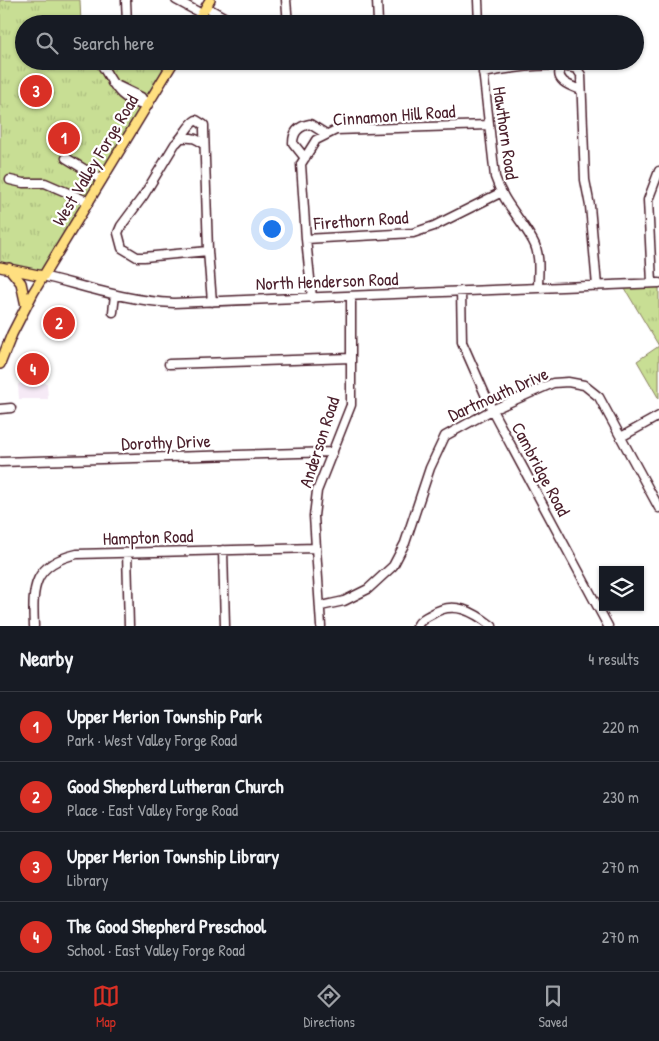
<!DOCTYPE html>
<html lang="en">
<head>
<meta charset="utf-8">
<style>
	:root { --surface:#171b24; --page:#20242c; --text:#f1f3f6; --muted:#9ea1a6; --line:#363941; --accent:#d93025 }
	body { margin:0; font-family:"Patrick Hand",sans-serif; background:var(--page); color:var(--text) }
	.controls { position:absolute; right:15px; bottom:15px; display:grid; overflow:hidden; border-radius:0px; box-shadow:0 1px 4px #0004 }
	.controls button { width:45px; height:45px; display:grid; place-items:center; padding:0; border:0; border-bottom:1px solid var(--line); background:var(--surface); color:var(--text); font:25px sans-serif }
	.you { position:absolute; left:271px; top:228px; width:18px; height:18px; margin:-12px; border:4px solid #fff; border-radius:50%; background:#1a73e8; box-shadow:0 0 0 8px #1a73e833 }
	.badge { display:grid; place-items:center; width:32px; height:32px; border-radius:50%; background:var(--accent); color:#fff; font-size:16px; font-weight:700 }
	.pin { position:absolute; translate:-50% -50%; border:2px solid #fff; box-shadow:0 1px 5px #0006 }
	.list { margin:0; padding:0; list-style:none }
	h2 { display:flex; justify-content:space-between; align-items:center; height:65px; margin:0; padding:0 20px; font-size:21px }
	h2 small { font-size:16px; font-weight:400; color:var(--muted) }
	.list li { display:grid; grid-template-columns:32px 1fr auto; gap:15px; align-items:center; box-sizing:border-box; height:70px; padding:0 20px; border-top:1px solid var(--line) }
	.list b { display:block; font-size:19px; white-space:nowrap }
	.list p { margin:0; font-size:16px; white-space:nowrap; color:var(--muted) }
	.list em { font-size:16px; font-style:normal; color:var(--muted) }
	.icon { flex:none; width:28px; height:28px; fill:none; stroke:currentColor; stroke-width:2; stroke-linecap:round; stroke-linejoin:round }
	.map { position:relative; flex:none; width:659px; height:626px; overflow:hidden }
	.search { position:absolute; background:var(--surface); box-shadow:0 1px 4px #0004; left:15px; right:15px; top:15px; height:55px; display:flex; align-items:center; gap:12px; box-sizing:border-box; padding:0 18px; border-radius:28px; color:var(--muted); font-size:19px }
	.sheet { height:345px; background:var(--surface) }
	nav { display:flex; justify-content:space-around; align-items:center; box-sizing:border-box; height:70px; border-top:1px solid var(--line); background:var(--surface); font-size:14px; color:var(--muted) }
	nav a { display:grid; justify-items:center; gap:2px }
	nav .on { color:var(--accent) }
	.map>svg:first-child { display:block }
</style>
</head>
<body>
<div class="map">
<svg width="659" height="626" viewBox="0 0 659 626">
	<defs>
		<pattern id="grass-tufts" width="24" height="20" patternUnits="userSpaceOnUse" patternTransform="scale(1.25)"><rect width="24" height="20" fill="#c8de94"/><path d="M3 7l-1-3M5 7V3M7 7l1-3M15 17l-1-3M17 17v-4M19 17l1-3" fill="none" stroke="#adbe80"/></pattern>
	</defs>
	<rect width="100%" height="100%" fill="#fff"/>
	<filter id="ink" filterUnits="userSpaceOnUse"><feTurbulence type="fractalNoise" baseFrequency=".02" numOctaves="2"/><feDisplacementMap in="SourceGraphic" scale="10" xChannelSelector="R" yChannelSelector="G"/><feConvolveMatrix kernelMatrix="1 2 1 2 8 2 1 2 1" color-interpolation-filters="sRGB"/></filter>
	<g filter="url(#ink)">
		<path fill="#f6eaf6" d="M24,354h18v29h5l1,16h-29l-1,-15 6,-1z"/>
		<path fill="url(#grass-tufts)" stroke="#897e60" d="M0,0h80l1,24h-57v37h150l-131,215 -43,-9z
			M659,283v116l-22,-38 22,-15 -37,-62z"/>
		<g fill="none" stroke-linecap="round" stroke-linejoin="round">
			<g stroke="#4a1f2b" stroke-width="11">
				<path id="minor" d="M126,0l1,24
					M176,0l26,14
					M286,0l2,24
					M377,0l1,23
					M478,0l1,24
					M206,7l18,10 4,7
					M99,61c15,22 18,39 48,45
					M482,61l13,116c8,25 26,42 38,64 8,14 5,32 5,47
					M561,67c-7,14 9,19 20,23
					M483,73c26,-5 69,-12 94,-4l4,6 4,105 5,26 7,80
					M112,83l29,14 6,9
					M196,120l8,5v4l4,122 -64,6h-7l-15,-9 -4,-15 3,-7 23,-31 31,-51c9,-7 12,-19 21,-24z
					M182,138c10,-1 15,0 22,7
					M66,158l36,22
					M305,158l-12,-15c0,-11 6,-17 17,-19l16,10
					M10,180l13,3h22l44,19
					M306,239l107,-6 21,-7 66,-33
					M208,251l4,51
					M43,276c44,11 85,25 131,27l485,-20
					M652,283l-4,-83 11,-29
					M461,291l1,51 30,68 116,216
					M312,298l-6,-59 -5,-75 15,-24 20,-10 152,-5
					M113,312l2,-17
					M169,364l182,-6
					M0,409l11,-1
					M621,437l38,-21
					M0,462l333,-10
					M223,550l2,76
					M127,553l2,73
					M321,606l23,-5 24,-12 25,-23 12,-23 25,-75 15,-32 47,-26 61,-27 15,-1 16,3 15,12 60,111
					M34,626c-2,-39 -1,-62 43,-72l239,-6
					M321,626l-7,-110 3,-25 34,-86v-109
					M417,626c3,-6 9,-9 15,-12 22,-14 42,-2 60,12"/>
			</g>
			<g stroke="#4a1f2b" stroke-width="12">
				<path id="major" d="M196,24l14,-24
					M0,267l43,9
					M9,268l12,15 5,23
					M0,364l12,-30 21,-41 141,-232"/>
			</g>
			<use href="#minor" stroke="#fff" stroke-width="8"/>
			<use href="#major" stroke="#ffdf80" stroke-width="9"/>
		</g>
	</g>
	<g text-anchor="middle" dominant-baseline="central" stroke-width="4.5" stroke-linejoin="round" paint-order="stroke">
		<g font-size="18" fill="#4a1f2b" stroke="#fff">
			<text transform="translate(394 115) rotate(-4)">Cinnamon Hill Road</text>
			<text transform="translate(506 133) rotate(82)">Hawthorn Road</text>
			<text transform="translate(95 160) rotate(-59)">West Valley Forge Road</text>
			<text transform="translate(361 220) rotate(-4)">Firethorn Road</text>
			<text transform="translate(327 281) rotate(-2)">North Henderson Road</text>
			<text transform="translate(498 394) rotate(-24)">Dartmouth Drive</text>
			<text transform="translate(166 442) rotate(-2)">Dorothy Drive</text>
			<text transform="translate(319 442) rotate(-72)">Anderson Road</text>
			<text transform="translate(541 469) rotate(62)">Cambridge Road</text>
			<text transform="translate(148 537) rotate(-2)">Hampton Road</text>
		</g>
	</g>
</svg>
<div class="controls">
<button><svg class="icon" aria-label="layers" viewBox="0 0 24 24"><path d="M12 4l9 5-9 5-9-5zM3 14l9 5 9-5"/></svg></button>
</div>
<div class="you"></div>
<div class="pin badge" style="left:64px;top:138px">1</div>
<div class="pin badge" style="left:59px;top:323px">2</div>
<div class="pin badge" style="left:36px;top:91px">3</div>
<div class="pin badge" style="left:33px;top:369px">4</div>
<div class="search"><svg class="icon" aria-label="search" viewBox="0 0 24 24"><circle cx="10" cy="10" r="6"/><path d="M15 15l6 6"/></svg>Search here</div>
</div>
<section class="sheet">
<h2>Nearby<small>4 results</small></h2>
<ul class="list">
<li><span class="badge">1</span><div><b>Upper Merion Township Park</b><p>Park · West Valley Forge Road</p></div><em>220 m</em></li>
<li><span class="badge">2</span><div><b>Good Shepherd Lutheran Church</b><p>Place · East Valley Forge Road</p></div><em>230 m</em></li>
<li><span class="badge">3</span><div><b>Upper Merion Township Library</b><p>Library</p></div><em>270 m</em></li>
<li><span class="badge">4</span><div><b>The Good Shepherd Preschool</b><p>School · East Valley Forge Road</p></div><em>270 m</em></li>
</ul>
</section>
<nav>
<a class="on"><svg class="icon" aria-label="map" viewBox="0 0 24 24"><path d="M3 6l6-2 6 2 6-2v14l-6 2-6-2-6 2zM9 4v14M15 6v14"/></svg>Map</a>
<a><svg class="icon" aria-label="directions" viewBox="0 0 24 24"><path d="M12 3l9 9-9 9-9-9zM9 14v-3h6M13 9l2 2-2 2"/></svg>Directions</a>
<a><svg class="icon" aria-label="saved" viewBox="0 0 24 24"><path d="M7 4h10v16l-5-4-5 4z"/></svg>Saved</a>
</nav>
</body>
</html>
